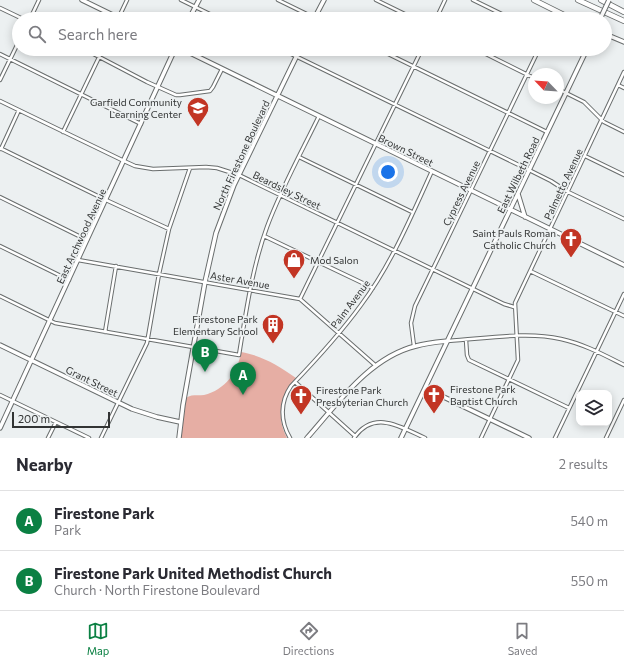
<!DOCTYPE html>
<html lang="en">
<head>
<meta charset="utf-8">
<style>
	:root { --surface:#fff; --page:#f2f2f3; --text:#2b2b33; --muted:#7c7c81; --line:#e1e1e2; --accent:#0b8043 }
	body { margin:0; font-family:Commissioner,sans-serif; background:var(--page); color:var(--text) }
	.controls { position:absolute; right:12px; bottom:12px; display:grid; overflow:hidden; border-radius:8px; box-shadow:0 2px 10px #0003 }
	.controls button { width:36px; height:36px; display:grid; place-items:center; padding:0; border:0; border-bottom:1px solid var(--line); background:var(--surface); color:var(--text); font:20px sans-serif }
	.compass { position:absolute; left:528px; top:68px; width:36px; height:36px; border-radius:50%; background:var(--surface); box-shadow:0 2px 10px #0003; rotate:295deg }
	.scale { position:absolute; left:12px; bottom:10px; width:98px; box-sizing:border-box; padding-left:4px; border:2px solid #323434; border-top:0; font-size:11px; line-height:14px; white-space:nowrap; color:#323434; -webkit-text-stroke:3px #ecf0f1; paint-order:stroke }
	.you { position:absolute; left:388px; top:172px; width:14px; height:14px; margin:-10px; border:3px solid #fff; border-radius:50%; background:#1a73e8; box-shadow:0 0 0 6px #1a73e833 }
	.badge { display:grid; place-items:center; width:26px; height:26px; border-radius:50%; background:var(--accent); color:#fff; font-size:13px; font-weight:700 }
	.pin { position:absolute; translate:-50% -33px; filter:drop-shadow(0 1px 2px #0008) }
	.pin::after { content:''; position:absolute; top:21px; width:14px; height:12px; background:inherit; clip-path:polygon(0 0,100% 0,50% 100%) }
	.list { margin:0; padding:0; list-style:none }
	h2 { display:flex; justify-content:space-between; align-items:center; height:52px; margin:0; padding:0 16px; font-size:17px }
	h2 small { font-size:13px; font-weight:400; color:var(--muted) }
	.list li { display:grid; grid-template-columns:26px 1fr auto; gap:12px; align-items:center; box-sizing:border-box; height:60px; padding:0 16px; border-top:1px solid var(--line) }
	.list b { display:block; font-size:15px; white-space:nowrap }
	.list p { margin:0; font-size:13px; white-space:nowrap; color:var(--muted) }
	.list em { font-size:13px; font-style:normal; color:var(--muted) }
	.icon { flex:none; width:22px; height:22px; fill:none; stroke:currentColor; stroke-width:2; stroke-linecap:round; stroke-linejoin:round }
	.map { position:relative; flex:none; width:624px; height:438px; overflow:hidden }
	.search { position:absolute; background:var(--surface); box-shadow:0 2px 10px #0003; left:12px; right:12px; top:12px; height:44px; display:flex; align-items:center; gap:10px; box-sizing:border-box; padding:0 14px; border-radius:22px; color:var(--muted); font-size:15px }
	.sheet { height:172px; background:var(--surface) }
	nav { display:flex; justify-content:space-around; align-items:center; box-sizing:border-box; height:56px; border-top:1px solid var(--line); background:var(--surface); font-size:11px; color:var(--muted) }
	nav a { display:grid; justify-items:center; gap:2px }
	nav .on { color:var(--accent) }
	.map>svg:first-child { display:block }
</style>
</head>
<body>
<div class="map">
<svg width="624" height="438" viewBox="0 0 624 438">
	<rect width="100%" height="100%" fill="#ecf0f1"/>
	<path fill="#e6aea4" d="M241,352c22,4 36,13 55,26 -16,18 -20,40 -9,60h-106l5,-40c5,-4 12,-2 18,-3 21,-5 34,-23 37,-43z"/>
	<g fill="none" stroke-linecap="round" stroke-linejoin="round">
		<g stroke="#696d6d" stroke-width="4.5">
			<path id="street" d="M181,0l39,19
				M278,0l39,19
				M376,0l39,19
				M473,0l39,19
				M0,8l23,11
				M30,19l9,-19
				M118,19l9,-19
				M436,19l9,-19
				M553,19l1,-1
				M84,49l63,33 29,13h4l30,-4 3,-4 9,-18
				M281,49l248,121 22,11 17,11 56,27
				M378,49l169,83
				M476,49l58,29
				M573,49l11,6
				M0,54l141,70
				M0,80l19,-39
				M618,85l6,3
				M558,89l26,13 20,20 20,10
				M0,101l124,60 11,5 18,3 53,-2 11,1 22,7 265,129 10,3
				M63,132l40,-83
				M0,148l106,52 63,29
				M1,149l18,-39
				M585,156l39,19
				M299,157l113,55
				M0,197l87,43
				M264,236l109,52
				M0,246l69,34
				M78,260l222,39 75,66
				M530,271l94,45
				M0,296l55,27 184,32c7,-43 13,-87 28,-128 14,-38 34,-74 52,-111
				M300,299l122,-250
				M105,332l11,-66
				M466,340l1,15 2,5 100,48
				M448,341c36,-2 78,-10 113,-2 23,5 43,16 63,26
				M414,346l-3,-23 4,-17 124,-257
				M295,382l60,54
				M0,395l89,43
				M48,438l8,-16
				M101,438l46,-95 12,-69 10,-45 21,-61
				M290,438c-10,-17 -10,-36 1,-52 25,-26 49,-52 70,-81 30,-40 50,-88 71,-134
				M354,438c20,-29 47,-11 71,0
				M481,438l37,-78 -3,-57 109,-231
				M555,438l69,-144
				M606,438l18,-38"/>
		</g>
		<g stroke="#696d6d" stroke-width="5.5">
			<path id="secondary" d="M82,0l39,19
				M189,19l10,-19
				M314,19l10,-19
				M605,34l19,8
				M182,49l442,216
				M518,194l7,23
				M0,345l132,64 25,8 23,5
				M425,388l104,50
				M0,428l175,-379
				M179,438l4,-33 22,-123 11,-49 18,-48 66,-136
				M307,438c31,-35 63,-81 109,-92 10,-3 21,-4 31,-5
				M401,438l186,-389"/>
		</g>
		<g stroke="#696d6d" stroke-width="6">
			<path id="highway" d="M534,0l38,19
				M578,0l46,21
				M601,0l23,12"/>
		</g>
		<use href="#street" stroke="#fff" stroke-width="2.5"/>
		<use href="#secondary" stroke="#fff" stroke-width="3.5"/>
		<use href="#highway" stroke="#fff" stroke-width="4.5"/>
		<g stroke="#696d6d" stroke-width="5.5" stroke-linecap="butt">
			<path id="secondary-bridge" d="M601,17l8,-17"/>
		</g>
		<use href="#secondary-bridge" stroke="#fff" stroke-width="3.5"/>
	</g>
	<defs>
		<g id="school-pin" transform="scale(1.15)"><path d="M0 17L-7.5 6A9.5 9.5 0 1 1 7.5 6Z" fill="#c23524" stroke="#ecf0f1"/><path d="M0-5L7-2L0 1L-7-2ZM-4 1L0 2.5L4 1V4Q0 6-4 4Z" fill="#fff"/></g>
		<g id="church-pin" transform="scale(1.15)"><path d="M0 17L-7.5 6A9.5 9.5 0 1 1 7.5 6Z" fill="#c23524" stroke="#ecf0f1"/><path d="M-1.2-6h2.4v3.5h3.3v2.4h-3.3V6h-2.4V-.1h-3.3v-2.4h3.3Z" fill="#fff"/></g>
		<g id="shop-pin" transform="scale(1.15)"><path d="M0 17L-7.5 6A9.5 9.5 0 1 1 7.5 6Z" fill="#c23524" stroke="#ecf0f1"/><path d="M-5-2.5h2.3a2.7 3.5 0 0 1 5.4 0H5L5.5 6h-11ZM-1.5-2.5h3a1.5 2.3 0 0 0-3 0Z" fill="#fff"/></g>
		<g id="building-pin" transform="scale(1.15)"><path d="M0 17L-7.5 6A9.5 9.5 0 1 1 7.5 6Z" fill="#c23524" stroke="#ecf0f1"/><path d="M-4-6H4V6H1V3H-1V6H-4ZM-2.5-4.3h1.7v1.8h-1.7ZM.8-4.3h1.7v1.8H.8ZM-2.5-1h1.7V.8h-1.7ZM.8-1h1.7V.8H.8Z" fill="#fff"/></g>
	</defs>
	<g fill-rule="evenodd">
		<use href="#school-pin" x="198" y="108"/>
		<use href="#church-pin" x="571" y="239"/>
		<use href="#shop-pin" x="294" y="260"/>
		<use href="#building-pin" x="273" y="325"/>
		<use href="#church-pin" x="434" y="395"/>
		<use href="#church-pin" x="301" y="396"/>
	</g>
	<g text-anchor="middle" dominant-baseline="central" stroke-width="3.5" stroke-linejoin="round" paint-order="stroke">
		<g font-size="10" fill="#323434" stroke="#ecf0f1" text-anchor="end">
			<text x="182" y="102">Garfield Community<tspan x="182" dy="12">Learning Center</tspan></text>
			<text x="556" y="233">Saint Pauls Roman<tspan x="556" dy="12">Catholic Church</tspan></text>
			<text x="310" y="260" text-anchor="start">Mod Salon</text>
			<text x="258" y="319">Firestone Park<tspan x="258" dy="12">Elementary School</tspan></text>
			<text x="450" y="389" text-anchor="start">Firestone Park<tspan x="450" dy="12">Baptist Church</tspan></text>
			<text x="316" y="390" text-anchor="start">Firestone Park<tspan x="316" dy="12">Presbyterian Church</tspan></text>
		</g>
		<g font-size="10" fill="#323434" stroke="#ecf0f1">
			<text transform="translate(406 150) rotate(26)">Brown Street</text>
			<text transform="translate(241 155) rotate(-65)">North Firestone Boulevard</text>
			<text transform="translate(518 175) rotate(-64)">East Wilbeth Road</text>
			<text transform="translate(563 184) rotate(-65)">Palmetto Avenue</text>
			<text transform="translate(287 190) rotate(26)">Beardsley Street</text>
			<text transform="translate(461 193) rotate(-64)">Cypress Avenue</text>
			<text transform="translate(81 236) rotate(-65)">East Archwood Avenue</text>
			<text transform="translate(240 280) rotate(10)">Aster Avenue</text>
			<text transform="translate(350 304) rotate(-53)">Palm Avenue</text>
			<text transform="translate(92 381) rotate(26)">Grant Street</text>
		</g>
	</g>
</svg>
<div class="controls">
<button><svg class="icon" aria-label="layers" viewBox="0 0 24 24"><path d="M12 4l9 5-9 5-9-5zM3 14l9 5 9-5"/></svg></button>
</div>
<svg class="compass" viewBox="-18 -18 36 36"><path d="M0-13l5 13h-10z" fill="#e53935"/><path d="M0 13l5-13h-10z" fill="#7c7c81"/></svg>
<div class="scale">200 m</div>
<div class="you"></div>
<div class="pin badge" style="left:243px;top:395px">A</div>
<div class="pin badge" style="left:205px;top:372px">B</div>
<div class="search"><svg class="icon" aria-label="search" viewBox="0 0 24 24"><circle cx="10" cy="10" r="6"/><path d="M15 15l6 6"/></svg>Search here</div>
</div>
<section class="sheet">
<h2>Nearby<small>2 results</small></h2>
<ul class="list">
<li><span class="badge">A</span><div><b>Firestone Park</b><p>Park</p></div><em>540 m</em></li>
<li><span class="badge">B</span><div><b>Firestone Park United Methodist Church</b><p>Church · North Firestone Boulevard</p></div><em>550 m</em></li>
</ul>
</section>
<nav>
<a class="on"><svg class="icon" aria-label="map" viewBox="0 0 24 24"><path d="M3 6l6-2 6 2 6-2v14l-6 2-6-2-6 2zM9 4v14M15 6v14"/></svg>Map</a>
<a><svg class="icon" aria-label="directions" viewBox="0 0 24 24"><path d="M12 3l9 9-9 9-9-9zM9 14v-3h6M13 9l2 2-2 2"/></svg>Directions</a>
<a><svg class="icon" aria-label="saved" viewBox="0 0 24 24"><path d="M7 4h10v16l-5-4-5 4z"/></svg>Saved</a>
</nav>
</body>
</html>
